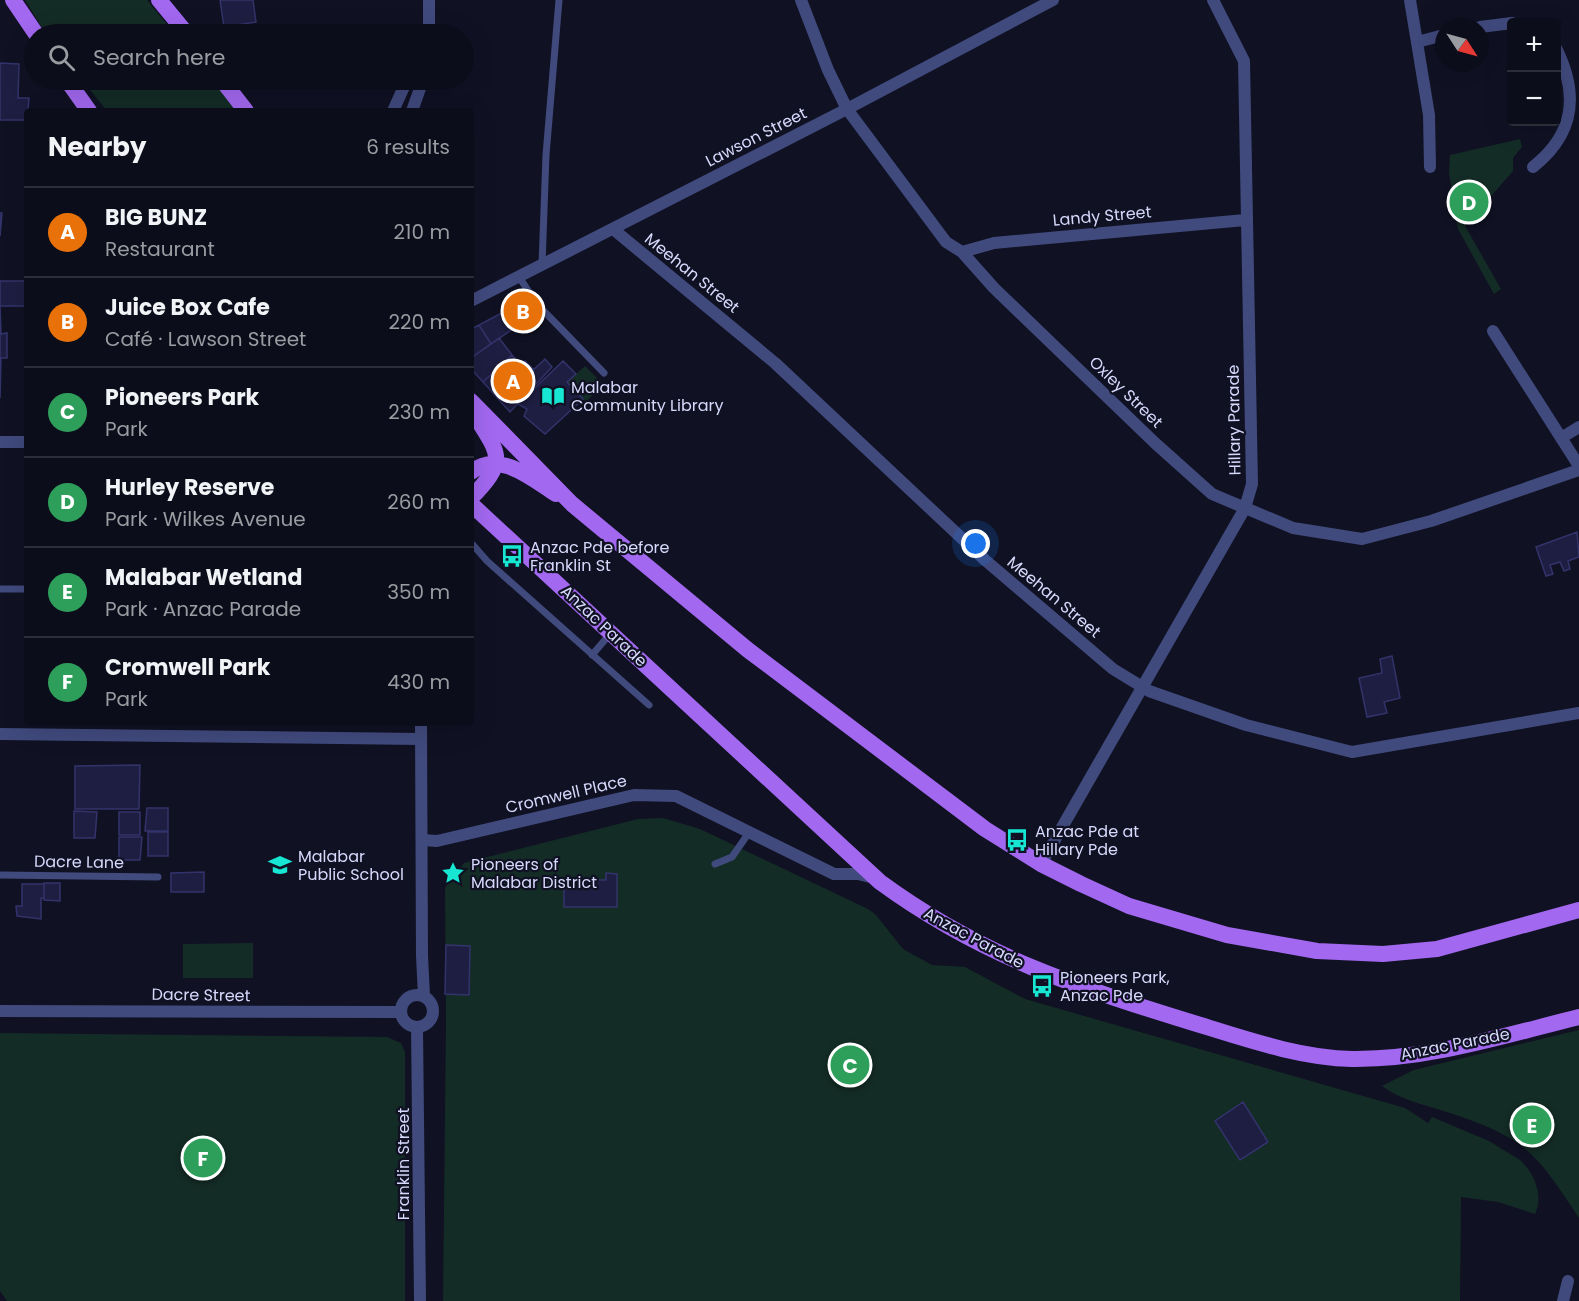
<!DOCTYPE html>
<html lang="en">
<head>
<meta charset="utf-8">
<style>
	:root { --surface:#0c0d1a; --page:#151623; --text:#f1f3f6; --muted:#9a9ca2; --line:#2c2d39; --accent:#16e6d2 }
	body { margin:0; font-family:Poppins,sans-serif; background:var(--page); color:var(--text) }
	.controls { position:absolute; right:18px; top:18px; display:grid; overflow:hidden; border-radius:6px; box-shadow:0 6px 24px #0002 }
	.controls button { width:54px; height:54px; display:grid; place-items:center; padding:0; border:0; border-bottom:2px solid var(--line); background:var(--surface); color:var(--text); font:30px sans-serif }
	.compass { position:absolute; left:1435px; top:18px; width:54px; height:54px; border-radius:50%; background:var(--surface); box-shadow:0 6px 24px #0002; rotate:126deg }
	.you { position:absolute; left:976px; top:544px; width:21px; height:21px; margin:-15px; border:4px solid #fff; border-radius:50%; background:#1a73e8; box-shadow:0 0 0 9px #1a73e833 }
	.badge { display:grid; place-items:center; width:39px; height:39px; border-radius:50%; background:var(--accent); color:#fff; font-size:20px; font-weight:700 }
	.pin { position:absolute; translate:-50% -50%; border:3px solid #fff; box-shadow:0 2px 6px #0006 }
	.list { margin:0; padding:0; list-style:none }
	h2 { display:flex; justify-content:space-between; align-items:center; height:78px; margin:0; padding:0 24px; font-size:26px }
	h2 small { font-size:20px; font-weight:400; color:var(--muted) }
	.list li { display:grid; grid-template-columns:39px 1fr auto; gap:18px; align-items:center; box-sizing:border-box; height:90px; padding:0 24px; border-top:2px solid var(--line) }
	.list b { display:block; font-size:22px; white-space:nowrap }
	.list p { margin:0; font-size:20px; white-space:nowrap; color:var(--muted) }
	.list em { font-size:20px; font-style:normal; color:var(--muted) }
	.icon { flex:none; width:33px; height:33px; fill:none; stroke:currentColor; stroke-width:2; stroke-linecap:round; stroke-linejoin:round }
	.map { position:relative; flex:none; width:1579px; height:1301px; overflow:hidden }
	.search { position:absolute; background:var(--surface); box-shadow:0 6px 24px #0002; left:24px; top:24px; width:450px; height:66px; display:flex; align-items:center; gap:15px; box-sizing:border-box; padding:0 21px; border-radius:33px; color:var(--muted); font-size:22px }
	.panel { position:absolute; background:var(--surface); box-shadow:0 6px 24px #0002; left:24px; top:108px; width:450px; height:618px; border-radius:6px }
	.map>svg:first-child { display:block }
</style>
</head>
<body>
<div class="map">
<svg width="1579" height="1301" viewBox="0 0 1579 1301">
	<rect width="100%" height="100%" fill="#101123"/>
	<path fill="#142c26" d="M25,0h122l28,34h-129z
		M82,80h131l24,31h-130z
		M1520,139l2,8 -9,11v13l-48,55 36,63 -7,5 -36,-65 -9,-56 1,-18z
		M585,366l18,18 -17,18 -19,-20z
		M663,818l37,11 168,80 8,6 27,34 29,16 33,2 60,32 380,109 23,15 4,-6 57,24 31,19c14,13 24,35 15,54l-37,-12 -37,-5 -1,104h-1017l3,-279 -1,-134 19,-25 174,-44z
		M253,943v35h-70v-34z
		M1579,1030v188c-43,-65 -53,-80 -129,-105 -23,-8 -48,-12 -68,-27l32,-16z
		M0,1033l387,4 14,6 4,9v249h-398l-7,-10z"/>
	<path fill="#1e1e42" stroke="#33336b" stroke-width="1.5" d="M220,0h33l3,22 -32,5z
		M0,63l19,1 -1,34h11l-2,22h-27z
		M0,213h2l-2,23z
		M0,281h27v25h-27z
		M526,301l10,12 -16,11 -11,-15z
		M0,306l1,28 6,-1v25h-6l-1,40z
		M509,309l11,15 -29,20 -12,-19z
		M479,325l12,19 -20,14v-29z
		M499,338l13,17 -29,27 -12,-13v-11z
		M512,355l9,10 -29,27 -9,-10z
		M545,359l7,8 -42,45 -10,-11z
		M525,361l9,9 -34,31 -8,-9z
		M563,361l13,13 -9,8 16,17 -38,35 -21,-18 3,-7 -9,-5z
		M1577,532l2,25 -11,4 2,8 -6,2 -4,-9 -10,3 3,9 -7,2 -10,-29z
		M1392,656l8,42 -16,4 3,11 -20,4 -8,-39 23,-5 -2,-14z
		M140,765l-1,44h-64v-43z
		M147,808h21v23h-23z
		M74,811l23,1 -2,26h-21z
		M119,812h21v23h-21z
		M148,832h20v24h-20z
		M119,837h23l-2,23h-21z
		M204,872v20h-33v-19z
		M606,873l11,1v33h-53v-27h42z
		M44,883h16v18l-16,-1z
		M22,884h22v14h-3v21l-24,-3 -1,-10h6z
		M446,945l24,1 -1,49 -24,-1z
		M1243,1102l25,40 -28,18 -25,-39z"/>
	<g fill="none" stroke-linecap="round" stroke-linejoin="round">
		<path stroke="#404a7d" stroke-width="7" d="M542,265l4,-110 13,-155
			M519,277l18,27 67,69
			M473,545l14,16 162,144
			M0,589h27
			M592,655l18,-21
			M715,864l17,-7 18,-26
			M0,875l158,2"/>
		<path stroke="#404a7d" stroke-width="12" d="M801,0l27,70 19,39 99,133 16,10 32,36 161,155 57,51 81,34 69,11 69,-18 148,-51
			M1410,0l19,115 1,52
			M1480,27l32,-4
			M1417,42l27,-7
			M1533,167c42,-33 46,-73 23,-119
			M613,229l162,134 210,197 128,109 36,22 97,34 106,27 227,-39
			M962,252l32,-9 251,-23
			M471,301l376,-192 206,-109
			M1493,331l86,135
			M1561,438l18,-11
			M0,734l421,5
			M422,840l15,1 197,-46 42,1 158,78h24l16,4
			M1041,864l204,-356 7,-24 -8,-423 -31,-61
			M1563,1301l5,-20"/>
		<path stroke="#404a7d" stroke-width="12" d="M429,34v-34
			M393,111l14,-31
			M412,111l11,-31
			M0,442h27
			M421,723l1,233 2,40
			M401 1011a16 16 0 1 1 32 0a16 16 0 1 1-32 0Z
			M0,1011l401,1
			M417,1027l3,274"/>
		<path stroke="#a268f0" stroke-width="16" d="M13,0l23,34
			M159,0l28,34
			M67,80l22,31
			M222,80l24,31
			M471,401l101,103 176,146 237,179 56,35 40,20 48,22 98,29 90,16 66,3 54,-5 142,-39
			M471,472c28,-22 60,6 85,22
			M471,498c39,-40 27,-44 2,-86
			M471,504l409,378c101,74 198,106 317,142 49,15 103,34 155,35 76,1 154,-24 227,-42"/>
	</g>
	<defs>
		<g id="library-bare" transform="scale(1.8)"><path d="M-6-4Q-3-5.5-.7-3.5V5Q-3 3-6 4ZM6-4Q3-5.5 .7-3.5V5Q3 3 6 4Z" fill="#16e6d2" stroke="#101123" stroke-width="2.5" paint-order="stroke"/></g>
		<g id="bus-bare" transform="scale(1.8)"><path d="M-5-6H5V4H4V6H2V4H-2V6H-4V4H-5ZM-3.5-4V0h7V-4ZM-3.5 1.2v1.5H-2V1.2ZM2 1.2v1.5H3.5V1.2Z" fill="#16e6d2" stroke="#101123" stroke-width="2.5" paint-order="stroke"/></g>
		<g id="school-bare" transform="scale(1.8)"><path d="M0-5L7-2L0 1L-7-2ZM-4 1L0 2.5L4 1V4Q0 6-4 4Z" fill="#16e6d2" stroke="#101123" stroke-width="2.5" paint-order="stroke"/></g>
		<g id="sight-bare" transform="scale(1.8)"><path d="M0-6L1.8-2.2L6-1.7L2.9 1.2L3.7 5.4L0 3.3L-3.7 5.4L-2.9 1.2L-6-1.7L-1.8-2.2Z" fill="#16e6d2" stroke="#101123" stroke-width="2.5" paint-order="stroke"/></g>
	</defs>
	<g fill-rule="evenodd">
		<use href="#library-bare" x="553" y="396"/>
		<use href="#bus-bare" x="512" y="556"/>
		<use href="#bus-bare" x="1017" y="840"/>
		<use href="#school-bare" x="280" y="865"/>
		<use href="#sight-bare" x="453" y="873"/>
		<use href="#bus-bare" x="1042" y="986"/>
	</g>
	<g text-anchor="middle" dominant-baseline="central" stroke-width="4.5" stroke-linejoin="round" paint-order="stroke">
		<g font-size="16" fill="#d6d9fb" stroke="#101123">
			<text transform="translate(756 137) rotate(-27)">Lawson Street</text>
			<text transform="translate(1102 216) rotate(-5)">Landy Street</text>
			<text transform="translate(692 273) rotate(39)">Meehan Street</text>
			<text transform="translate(1126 392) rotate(44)">Oxley Street</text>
			<text transform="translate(1234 420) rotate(-91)">Hillary Parade</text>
			<text transform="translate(1054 597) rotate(40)">Meehan Street</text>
			<text transform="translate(604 626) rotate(43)">Anzac Parade</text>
			<text transform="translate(566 794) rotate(-13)">Cromwell Place</text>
			<text transform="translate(79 862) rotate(1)">Dacre Lane</text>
			<text transform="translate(974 938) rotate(28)">Anzac Parade</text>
			<text transform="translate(201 995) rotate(1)">Dacre Street</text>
			<text transform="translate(1455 1044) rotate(-11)">Anzac Parade</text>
			<text transform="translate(403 1164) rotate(-90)">Franklin Street</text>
		</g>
		<g font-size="16" fill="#d6d9fb" stroke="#101123" text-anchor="start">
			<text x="571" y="387">Malabar<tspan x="571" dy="18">Community Library</tspan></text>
			<text x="530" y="547">Anzac Pde before<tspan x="530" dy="18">Franklin St</tspan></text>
			<text x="1035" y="831">Anzac Pde at<tspan x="1035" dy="18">Hillary Pde</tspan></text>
			<text x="298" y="856">Malabar<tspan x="298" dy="18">Public School</tspan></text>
			<text x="471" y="864">Pioneers of<tspan x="471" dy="18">Malabar District</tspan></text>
			<text x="1060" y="977">Pioneers Park,<tspan x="1060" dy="18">Anzac Pde</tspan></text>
		</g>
	</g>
</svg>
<div class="controls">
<button>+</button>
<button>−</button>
</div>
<svg class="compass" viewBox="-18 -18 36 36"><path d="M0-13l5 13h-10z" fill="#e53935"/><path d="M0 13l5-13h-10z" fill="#9a9ca2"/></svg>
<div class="you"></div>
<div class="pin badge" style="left:513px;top:381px;background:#e8710a">A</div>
<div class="pin badge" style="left:523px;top:311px;background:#e8710a">B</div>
<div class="pin badge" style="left:850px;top:1065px;background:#2e9e5b">C</div>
<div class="pin badge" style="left:1469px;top:202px;background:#2e9e5b">D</div>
<div class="pin badge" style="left:1532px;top:1125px;background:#2e9e5b">E</div>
<div class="pin badge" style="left:203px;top:1158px;background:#2e9e5b">F</div>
<div class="search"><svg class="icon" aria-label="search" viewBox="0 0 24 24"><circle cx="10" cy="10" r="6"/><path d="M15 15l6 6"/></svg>Search here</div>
<section class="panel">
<h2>Nearby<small>6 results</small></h2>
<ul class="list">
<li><span class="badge" style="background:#e8710a">A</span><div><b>BIG BUNZ</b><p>Restaurant</p></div><em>210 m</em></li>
<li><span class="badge" style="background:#e8710a">B</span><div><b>Juice Box Cafe</b><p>Café · Lawson Street</p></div><em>220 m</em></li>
<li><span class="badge" style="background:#2e9e5b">C</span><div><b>Pioneers Park</b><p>Park</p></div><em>230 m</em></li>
<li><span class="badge" style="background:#2e9e5b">D</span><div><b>Hurley Reserve</b><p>Park · Wilkes Avenue</p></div><em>260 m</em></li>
<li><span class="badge" style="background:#2e9e5b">E</span><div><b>Malabar Wetland</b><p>Park · Anzac Parade</p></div><em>350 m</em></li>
<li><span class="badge" style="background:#2e9e5b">F</span><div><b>Cromwell Park</b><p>Park</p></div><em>430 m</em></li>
</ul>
</section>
</div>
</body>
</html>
